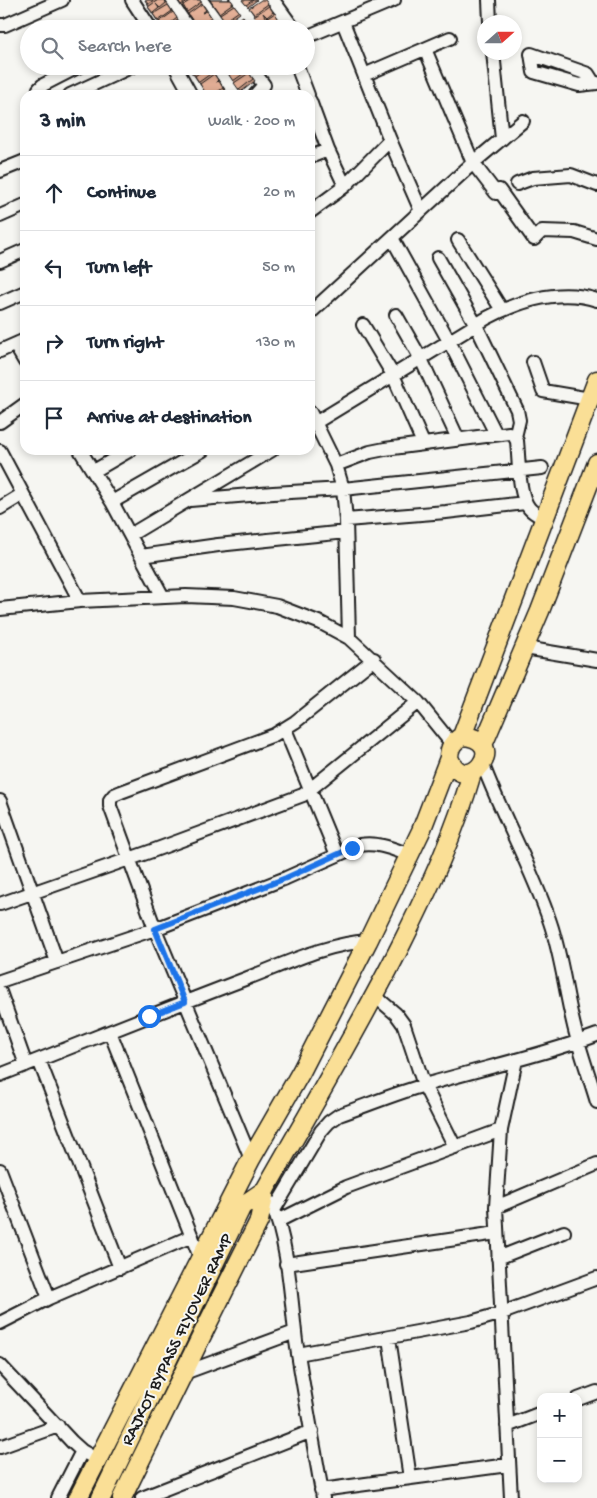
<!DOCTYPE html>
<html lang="en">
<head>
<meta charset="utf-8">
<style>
	:root { --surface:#fff; --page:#f2f2f3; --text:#1f2937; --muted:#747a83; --line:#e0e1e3 }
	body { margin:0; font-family:"Gochi Hand",sans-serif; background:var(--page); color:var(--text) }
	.controls { position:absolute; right:15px; bottom:15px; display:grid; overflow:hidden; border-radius:10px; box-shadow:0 2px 8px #0003 }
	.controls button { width:45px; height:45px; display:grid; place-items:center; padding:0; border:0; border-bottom:1px solid var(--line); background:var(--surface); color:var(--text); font:25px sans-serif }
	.compass { position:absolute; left:477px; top:15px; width:45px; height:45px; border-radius:50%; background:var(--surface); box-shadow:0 2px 8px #0003; rotate:69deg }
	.stop { position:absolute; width:15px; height:15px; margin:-11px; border:4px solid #1a73e8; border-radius:50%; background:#fff }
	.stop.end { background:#1a73e8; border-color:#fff; box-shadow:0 1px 5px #0008 }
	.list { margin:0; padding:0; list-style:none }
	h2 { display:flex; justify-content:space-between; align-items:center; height:65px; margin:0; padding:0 20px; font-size:21px }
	h2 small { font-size:16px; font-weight:400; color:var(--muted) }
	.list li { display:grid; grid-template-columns:32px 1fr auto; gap:15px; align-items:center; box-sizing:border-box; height:75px; padding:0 20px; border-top:1px solid var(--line) }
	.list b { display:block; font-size:19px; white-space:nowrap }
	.list em { font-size:16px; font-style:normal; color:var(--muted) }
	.icon { flex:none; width:28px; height:28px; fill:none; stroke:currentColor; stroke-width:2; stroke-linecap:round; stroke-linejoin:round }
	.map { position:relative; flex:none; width:597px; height:1498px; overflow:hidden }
	.search { position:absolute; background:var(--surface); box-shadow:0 2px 8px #0003; left:20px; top:20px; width:295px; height:55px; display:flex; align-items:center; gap:12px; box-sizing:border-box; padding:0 18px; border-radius:28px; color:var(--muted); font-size:19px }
	.panel { position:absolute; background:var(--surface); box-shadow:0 2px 8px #0003; left:20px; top:90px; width:295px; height:365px; border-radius:15px }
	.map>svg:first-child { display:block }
</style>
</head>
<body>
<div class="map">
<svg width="597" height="1498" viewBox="0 0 597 1498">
	<rect width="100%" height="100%" fill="#f6f6f2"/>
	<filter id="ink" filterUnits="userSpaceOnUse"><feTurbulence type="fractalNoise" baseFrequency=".02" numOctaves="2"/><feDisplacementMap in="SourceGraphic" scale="10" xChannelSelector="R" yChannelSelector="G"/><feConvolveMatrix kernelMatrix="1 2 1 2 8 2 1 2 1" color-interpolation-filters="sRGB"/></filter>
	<g filter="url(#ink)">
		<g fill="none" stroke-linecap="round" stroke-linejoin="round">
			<g stroke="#1c1c1c" stroke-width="16">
				<path id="minor" d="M132,0l19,29
					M169,0l20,29
					M201,0l21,29
					M236,0l21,29
					M273,0l21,29
					M489,0l1,22
					M343,22l47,118 31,71
					M0,25h5l57,-25
					M225,29l20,-17 18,-12
					M306,37l88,-37
					M425,49l48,114 23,30
					M493,52l9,87
					M175,66l16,29
					M216,66l21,29
					M250,66l14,19 -9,10
					M297,66l11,29
					M364,75l86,-37
					M593,82l-5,-8 -57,-20 3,18 45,13 18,-2
					M41,95l-2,-6 4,-4 37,-19
					M70,95l63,-29
					M310,101l18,49 17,36
					M310,157l18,-7
					M0,171l25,-10
					M517,184l16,-6 38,-3 26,10
					M499,190l35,49 8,-8 32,1 23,7
					M310,212l35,-26 45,-46
					M0,216l25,-11
					M392,238l57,103 47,93
					M458,240l44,70
					M438,258l38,67 41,85 2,10 -4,17
					M0,261l25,-11
					M0,303l25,-11
					M310,313l163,-150 50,-42
					M396,315l25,44 37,80
					M363,325l30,50 30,68
					M15,345l10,17
					M0,351l25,-11
					M533,362l10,29 47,8
					M310,412l26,53 7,24 3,31 3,118
					M0,422l25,-18
					M310,426l177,-108c34,-18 72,-30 110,-18
					M80,450l32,52 51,95
					M0,451l80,150
					M336,465l34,-13 15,-3 124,-16 4,1 4,7c2,18 1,53 12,67 4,5 11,8 16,11
					M94,471l36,-21
					M190,500l83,-7 70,-4 199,-21
					M112,502l91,-52
					M0,508l23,-14
					M346,520l100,-8 79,-9
					M130,535l142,-85
					M141,556l77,-11 128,-13
					M0,609l80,-8 106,-5 48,2 43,8 44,17 28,15 69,64 34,42
					M525,648l72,12
					M285,729l52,126
					M483,765c20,53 49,103 67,157 11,32 15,67 23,100 6,27 16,53 24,80
					M0,801l57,161
					M0,904l152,-53 151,-56 115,-93
					M0,981l155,-52 131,-51 74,-33c18,-3 33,4 50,10
					M0,992l26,73
					M375,996l21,18 8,11 20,60 31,62
					M110,1032l90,225
					M39,1060l81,208
					M0,1075c82,-32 163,-65 245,-96 40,-15 80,-35 123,-38
					M251,1159l-96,-230 -45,-123v-6l4,-5 7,-3 153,-57 21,-13 79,-63
					M0,1170l49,128
					M271,1203c17,37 20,96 25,138 8,52 18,105 27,157
					M496,1207l101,-43
					M274,1210l47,-79 8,-9 10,-7c29,-10 57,-22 86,-30 57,-17 116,-29 172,-50
					M278,1221l68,-34 155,-57
					M498,1258l66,-26
					M286,1264l211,-31
					M0,1323l49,-25 143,-62
					M389,1338l21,140
					M298,1354l173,-32 31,-9 95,-35
					M0,1365l72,77 10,9 16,9
					M184,1373l111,-41
					M578,1399l19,-7
					M507,1426l34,-13
					M0,1447l58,-21
					M321,1490l187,-25
					M58,1498l24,-47
					M142,1498l170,-67
					M511,1498l-15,-291 5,-77 15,-70"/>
			</g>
			<g stroke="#1c1c1c" stroke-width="21">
				<path id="highway" d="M462,736c44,-119 91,-237 135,-356
					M483,745l57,-134 57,-148
					M78,1498l173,-339 50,-87 67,-131 53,-110 28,-73c0,-11 4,-16 13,-22 51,3 5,65 -13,22
					M101,1498l141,-292 23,-16
					M122,1498l85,-173 52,-104 6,-31c46,-81 94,-162 136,-245 28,-56 54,-112 71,-172"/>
			</g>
			<use href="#minor" stroke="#f6f6f2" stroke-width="12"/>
			<use href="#highway" stroke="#fadf96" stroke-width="18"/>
		</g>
		<path fill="#c39681" stroke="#1c1c1c" d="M145,0h20l19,29h-21l-15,-22 1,-1z
			M178,0h22l18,27 -2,2h-18z
			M210,0h21l9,13 -14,10z
			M242,0h15l-9,7z
			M265,0l11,16 9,13h-21l-15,-21z
			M243,16l9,13h-21z
			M188,66h21l19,29h-21z
			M223,66h21l11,15 -14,11z
			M257,66h13l-9,7z"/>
		<path fill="#e3af96" stroke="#1c1c1c" d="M145,0h9l-6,4z
			M158,0h7l1,3 -6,5 -4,-4 3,4 -6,5 -5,-6z
			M178,0h10l-7,5z
			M191,0h9l1,2 -14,10 -4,-7z
			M210,0h21l2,3 -14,10z
			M242,0h11l-7,5z
			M261,0h4l3,4 -14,10 -5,-6z
			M202,4l4,6 -4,3 5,-2 4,6 -14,10 -9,-13z
			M168,5l4,6 -14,10 -5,-7z
			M234,5l5,6 -14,10 -5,-7z
			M269,6l4,6 -6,5 -4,-4 2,4 -6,5 -5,-6z
			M173,12l4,6 -14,11 -4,-7z
			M275,13l4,7 -13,9h-2l-4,-6z
			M243,16l4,6 -9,7h-7l-2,-3z
			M213,19l4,6 -5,4h-14z
			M178,20l5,6 -4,3h-14z
			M280,21l4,7 -2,1h-13z
			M248,24l4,5h-11z
			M192,66h14l-13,9 -4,-7z
			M209,66l4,6 -14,10 -4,-6z
			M226,66h13l-10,8 -5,-7z
			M241,66h3l3,5 -14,10 -4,-6z
			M257,66h9l-6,5z
			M249,73l4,6 -14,11 -5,-7z
			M214,74l4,6 -2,2 3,-1 4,7 -10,7h-6l-7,-11z
			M225,89l3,6h-10v-1z"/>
	</g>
	<g fill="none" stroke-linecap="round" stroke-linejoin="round" filter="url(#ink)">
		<path stroke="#1a73e8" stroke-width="6" d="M149,1016l36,-14 -30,-73 131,-51 66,-30"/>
	</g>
	<g text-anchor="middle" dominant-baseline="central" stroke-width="4" stroke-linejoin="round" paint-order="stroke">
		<g font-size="18" fill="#1c1c1c" stroke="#f6f6f2">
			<text transform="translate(178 1340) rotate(-64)">RAJKOT BYPASS FLYOVER RAMP</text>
		</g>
	</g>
</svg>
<div class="controls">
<button>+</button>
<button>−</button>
</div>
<svg class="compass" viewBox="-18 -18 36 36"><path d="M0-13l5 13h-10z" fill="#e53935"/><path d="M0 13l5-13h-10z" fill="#747a83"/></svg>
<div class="stop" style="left:149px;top:1016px"></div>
<div class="stop end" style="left:352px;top:848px"></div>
<div class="search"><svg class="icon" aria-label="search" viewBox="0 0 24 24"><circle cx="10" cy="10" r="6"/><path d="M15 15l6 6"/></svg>Search here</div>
<section class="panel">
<h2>3 min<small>Walk · 200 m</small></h2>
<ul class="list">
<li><svg class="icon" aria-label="ahead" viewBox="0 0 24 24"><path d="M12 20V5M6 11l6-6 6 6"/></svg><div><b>Continue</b></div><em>20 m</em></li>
<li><svg class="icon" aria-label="left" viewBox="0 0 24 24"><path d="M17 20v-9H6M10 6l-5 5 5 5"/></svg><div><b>Turn left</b></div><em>50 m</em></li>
<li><svg class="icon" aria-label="right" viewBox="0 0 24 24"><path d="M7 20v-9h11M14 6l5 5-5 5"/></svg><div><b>Turn right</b></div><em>130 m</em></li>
<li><svg class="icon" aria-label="arrive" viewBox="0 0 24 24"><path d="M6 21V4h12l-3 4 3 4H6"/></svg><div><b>Arrive at destination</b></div></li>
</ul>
</section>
</div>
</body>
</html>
